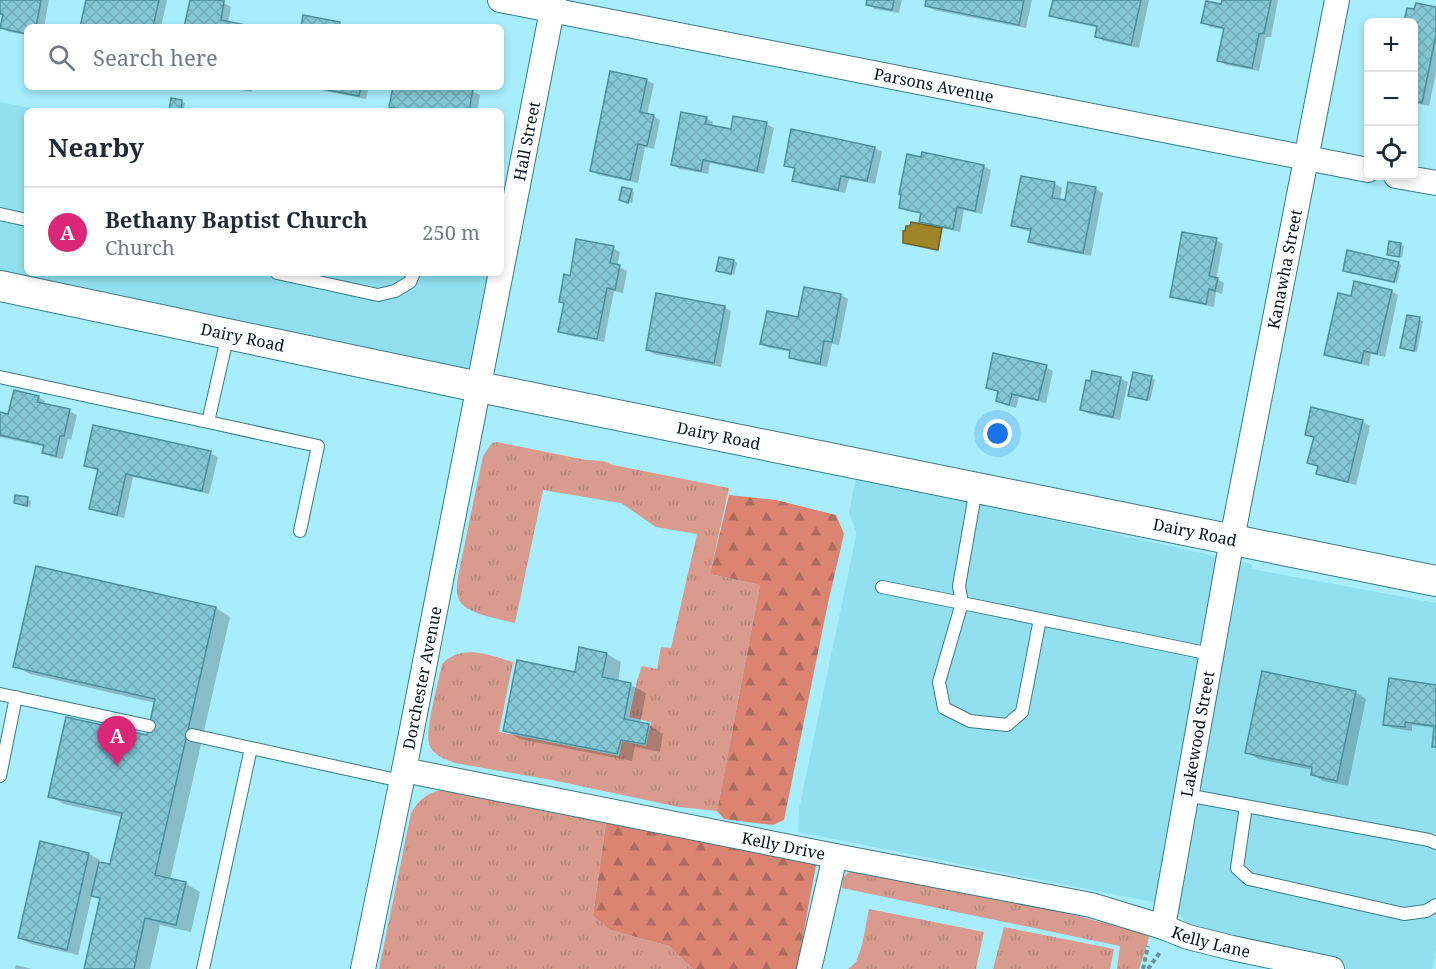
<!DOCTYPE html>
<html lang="en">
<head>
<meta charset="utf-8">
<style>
	:root { --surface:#fff; --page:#f6f6f7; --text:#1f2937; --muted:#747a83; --line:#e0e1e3; --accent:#db2777 }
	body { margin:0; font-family:"Noto Serif",serif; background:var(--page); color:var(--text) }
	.controls { position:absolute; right:18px; top:18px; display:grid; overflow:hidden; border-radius:9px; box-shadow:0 3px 9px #0003 }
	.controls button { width:54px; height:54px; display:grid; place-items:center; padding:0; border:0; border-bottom:2px solid var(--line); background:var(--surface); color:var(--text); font:30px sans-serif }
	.you { position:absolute; left:998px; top:434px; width:21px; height:21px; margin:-15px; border:4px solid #fff; border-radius:50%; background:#1a73e8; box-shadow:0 0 0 9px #1a73e833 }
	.badge { display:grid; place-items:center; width:39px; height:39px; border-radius:50%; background:var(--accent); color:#fff; font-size:20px; font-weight:700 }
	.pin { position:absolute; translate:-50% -50px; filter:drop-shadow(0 2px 3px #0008) }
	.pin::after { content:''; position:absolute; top:32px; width:21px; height:18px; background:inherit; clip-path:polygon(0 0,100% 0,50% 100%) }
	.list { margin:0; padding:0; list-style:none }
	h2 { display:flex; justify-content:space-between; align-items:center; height:78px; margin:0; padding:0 24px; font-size:26px }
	h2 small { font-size:20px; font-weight:400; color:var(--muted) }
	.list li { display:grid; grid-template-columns:39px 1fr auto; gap:18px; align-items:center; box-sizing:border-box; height:90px; padding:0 24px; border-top:2px solid var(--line) }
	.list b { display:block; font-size:22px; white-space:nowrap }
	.list p { margin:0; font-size:20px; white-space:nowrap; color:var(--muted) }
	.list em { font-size:20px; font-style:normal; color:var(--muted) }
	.icon { flex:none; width:33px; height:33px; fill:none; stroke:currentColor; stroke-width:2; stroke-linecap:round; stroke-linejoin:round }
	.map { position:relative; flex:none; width:1436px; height:969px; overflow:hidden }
	.search { position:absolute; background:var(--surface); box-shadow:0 3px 9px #0003; left:24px; top:24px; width:480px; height:66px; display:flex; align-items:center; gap:15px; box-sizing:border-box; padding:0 21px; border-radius:9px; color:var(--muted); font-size:22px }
	.panel { position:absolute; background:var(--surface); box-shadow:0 3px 9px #0003; left:24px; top:108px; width:480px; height:168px; border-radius:9px }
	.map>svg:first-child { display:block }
</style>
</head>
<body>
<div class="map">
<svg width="1436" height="969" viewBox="0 0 1436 969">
	<defs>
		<pattern id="grass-tufts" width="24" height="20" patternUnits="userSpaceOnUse" patternTransform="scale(1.5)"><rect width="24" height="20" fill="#d99b8e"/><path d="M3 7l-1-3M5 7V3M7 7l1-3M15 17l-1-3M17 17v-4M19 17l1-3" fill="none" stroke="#b8857a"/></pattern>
		<pattern id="forest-firs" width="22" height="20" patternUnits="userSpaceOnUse" patternTransform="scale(1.5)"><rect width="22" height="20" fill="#db8472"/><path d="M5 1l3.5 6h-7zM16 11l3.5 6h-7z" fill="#af6b5d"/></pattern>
		<pattern id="building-cross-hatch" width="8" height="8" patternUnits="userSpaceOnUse" patternTransform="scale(1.5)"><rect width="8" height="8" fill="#84c8d6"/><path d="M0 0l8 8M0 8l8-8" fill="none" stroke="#70abb7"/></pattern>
	</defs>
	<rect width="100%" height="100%" fill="#a8edfc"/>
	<path fill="#92e0ef" d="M0,102l48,9h-21v162h468l-18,100 -477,-100z
		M856,477l396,87v5l184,34v347l-4,19h-120l-115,-32 -24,-31 -375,-74 1,-23 57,-273v-5l-7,-18z"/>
	<path fill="url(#grass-tufts)" d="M497,442l89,18 17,1 10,4 116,23 -19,86 50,11 -43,226 -38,-4 -127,-27 -97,-17c-10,-4 -23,-8 -26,-19 -4,-13 10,-64 13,-80 20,-21 47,-9 71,-2l-14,70 120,24 3,-15 24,5 5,-24 -22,-5 8,-36 5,-15 15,3 4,-22 10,1 26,-114 -41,-7 -35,-24 -78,-13 -28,133c-15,-4 -49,-9 -56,-23 -3,-8 -2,-16 -1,-24l25,-120 9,-13z
		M449,789l157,33 -13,94 17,14 59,16 24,23h-314l32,-156c11,-17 19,-22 38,-24z
		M853,869l206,42 90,24 -1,7 -9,27h-22l3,-23 -278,-58 1,-11z
		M869,909l115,23 -8,37h-128l8,-7 6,-17z
		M1004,927l110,22 -4,20h-117z"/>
	<path fill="url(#forest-firs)" d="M729,495l47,5 60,15 8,19 -16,69 -44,217 -11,5 -49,-6 -7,-8 43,-226 -50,-11z
		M606,822l210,43 -19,104h-104l-24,-23 -59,-16 -17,-14z"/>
	<path fill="#9f8428" stroke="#6f6324" stroke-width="1.5" d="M911,222l31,6 -4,22 -35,-7v-12h2l1,-5h4z"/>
	<path fill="#0003" d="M0,0h49l-5,27h-17v8l-18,-3 -7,-4 2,-12 -4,-1z
		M87,0h80l-6,27h-79z
		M192,0h19l13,3 7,4 -3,16 20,4h-62z
		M864,0h38l-3,13 -24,-4 -8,-5 1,-3z
		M928,0h104l-6,28 -92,-18 -8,-4z
		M1054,0h95l-10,48 -35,-7 -7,-5 2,-8 -41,-9 -7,-4z
		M1224,0h54l-7,37h-5l-7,34 -33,-6 -7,-5 6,-30 -15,-3 -7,-5 20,-16z
		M1436,9v64l-7,33 -15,-3v-81h-9l3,-12z
		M646,80l8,4 -7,31 6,1 7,4 -6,29 -9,-2 -7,36 -39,-8 -8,-4z
		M226,87h27l-1,5z
		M305,87h64l-3,12z
		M395,87h75l-1,3 11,5 -3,16h-76l-10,-5z
		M182,102l3,1 -1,8h-13z
		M706,118l7,4 -1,5 20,4 34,-7 8,4 -10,46 -54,-11 -2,11 -28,-5 -8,-5z
		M874,148l8,4 -7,32 -26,-5 -4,14 -44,-9 -7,-4 2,-10 -10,-5z
		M983,166l8,4 -9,44 -18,-4 -4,22 -32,-7 -8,-4 2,-7 -14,-3 -8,-4z
		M1022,177l33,7 7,4 -2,12 6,2 4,-18 26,5 7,4 -12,63 -54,-10 -7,-4 2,-10 -12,-3 -7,-4z
		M631,190l3,2 -2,11 -8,-2z
		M1216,240l7,4 -7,35 8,4 -2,11 -6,-2 -2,15 -35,-7 -8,-4z
		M1391,243l13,3 -2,12 -13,-4z
		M613,248l7,4 -3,14 10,5 -4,22 -9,-2 -10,51 -37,-7 -7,-4 5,-27 -5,-3 11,-24z
		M734,261l3,2 -3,12 -16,-5z
		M1398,263l3,2 -4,18 -49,-11z
		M1391,291l7,4 -13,62 -14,-3 -2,12 -36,-8 -7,-4 26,-56z
		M841,295l7,4 -9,46 -7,-1 -5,23 -30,-6 -7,-4 1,-5 -22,-4 -7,-4 37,-25z
		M724,307l7,4 -10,56 -67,-13 -7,-4z
		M1408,316l15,5 -6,31 -15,-4z
		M1046,367l7,4 -7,32 -27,-6 -3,11 -11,-3 -7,-4 2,-9 -13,-5z
		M1120,378l8,4 -8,38 -31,-6 -7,-4z
		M1151,378l4,2 -5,21 -17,-4z
		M38,397l7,4 -1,4 25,6 8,4 -6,25 -3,-1 -5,20 -12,-2 -7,-4 1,-6 -45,-10v-23l10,2z
		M1363,422l7,4 -14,59 -31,-8 -7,-4 2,-5 -11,-5 6,-24 -9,-5z
		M210,453l8,4 -9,37 -76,-17 -9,41 -26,-6 -7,-4 8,-37 -6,-2 -7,-4z
		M16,496l15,5 -1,6 -15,-5z
		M216,608l14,9 -60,263 15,3 15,9 -9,40 -31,-7 -10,44h-64l15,-69 -9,-5 -14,60 -47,-11 -11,-6 69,-84 11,6 -1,3 12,3 11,-49 -58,-13 -15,-8 99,-59 7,-34 -125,-29 -15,-8z
		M607,654l14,8 -3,20 13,3 15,8 -6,31 9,1 14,9 -3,18 -25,-5 -3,14 -112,-22 -15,-8z
		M1436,686v62l-3,-2 3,-18 -24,-3v6l-20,-3 -8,-4z
		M1355,692l11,7 -18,87 -25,-5 -11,-7 1,-4 -55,-11 -11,-7z
		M16,965l16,4h-17z"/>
	<path fill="url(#building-cross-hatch)" stroke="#4c8f9d" stroke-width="1.5" d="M0,0h41l-5,27h-9v7l-27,-6 3,-14h-3z
		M86,0h73l-6,27h-73z
		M190,0h28l6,1 -3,19 34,7h-71z
		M867,0h27l-2,10 -26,-5z
		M926,0h98l-5,25 -94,-19z
		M1053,0h88l-10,45 -36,-8 2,-11 -48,-10z
		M1222,0h49l-7,33 -5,1 -7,34 -35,-7 7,-33 -23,-5 5,-22 15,3z
		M1416,3l20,4v28l-14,68 -8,-2v-79h-10l3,-14 7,1z
		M303,15l37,7 -1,5h-38z
		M610,71l37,8 -7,33 14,3 -7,31 -9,-2 -8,36 -40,-9z
		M313,87h48l-2,9z
		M393,87h71l9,2 -4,22h-60l-20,-4z
		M171,98l11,2 -1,11h-12z
		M681,112l26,5 -2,7 26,5 2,-13 34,6 -10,49 -54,-11 -2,11 -30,-6z
		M791,129l84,18 -8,34 -26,-5 -3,14 -46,-9 3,-13 -11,-2z
		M922,152l62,13 -9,46 -18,-4 -4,22 -34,-7 2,-9 -22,-5 2,-13 -2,-1 8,-40 14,3z
		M1021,176l34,6 -3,16 13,2 3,-18 28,5 -13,66 -55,-11 3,-13 -20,-3z
		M622,187l10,2 -4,14 -9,-3z
		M1182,232l35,6 -8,38 9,2 -3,13 -6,-2 -3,15 -36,-7z
		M576,239l38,7 -4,17 10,2 -5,25 -8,-2 -10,51 -39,-7 6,-29 -5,-1 5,-28 6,2z
		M1389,241l12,2 -2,14 -12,-2z
		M1347,250l52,12 -5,20 -51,-11z
		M719,257l15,3 -3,14 -15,-3z
		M1354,281l38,9 -15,64 -13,-3 -3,12 -37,-8 14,-62 13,3z
		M804,287l37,7 -9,48 -8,-1 -4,23 -31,-6 1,-8 -30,-6 7,-33 31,6z
		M656,293l69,13 -11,57 -68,-13z
		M1407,315l13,2 -6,34 -14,-3z
		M993,353l54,12 -9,35 -26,-6 -3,11 -13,-4 2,-10 -12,-3z
		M1092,371l29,6 -8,40 -33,-7 6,-30 4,1z
		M1133,372l19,4 -5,24 -19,-4z
		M14,390l25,6 -2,6 33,7 -6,27h-4l-4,20 -14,-3 2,-8 -44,-10v-23l8,2z
		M1311,407l52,13 -15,62 -32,-8 2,-8 -11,-3 7,-26 -9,-2z
		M93,425l118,26 -9,40 -76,-17 -9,41 -28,-6 9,-40 -14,-3z
		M15,495l13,2 -1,9 -13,-3z
		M36,566l180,41 -61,268 31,7 -10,43 -31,-7 -11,51h-50l16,-71 -9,-2 8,-34 11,2 12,-51 -74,-16 18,-80 81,18 8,-36 -142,-32z
		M579,647l28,6 -5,24 29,6 -7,36 25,5 -4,20 -24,-4 -4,14 -114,-23 14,-71 58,12z
		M1262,671l94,20 -19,90 -26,-6 1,-8 -67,-14z
		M1389,678l47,7v62h-4l2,-21 -29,-4v5l-22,-2z
		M40,841l49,12 -22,97 -49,-12z"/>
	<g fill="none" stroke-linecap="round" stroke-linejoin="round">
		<g stroke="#377b88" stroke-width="14">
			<path id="service" d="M0,214l27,6
				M277,273l101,22 17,-4 15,-9 4,-9
				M0,377l208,45 20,-88
				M208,422l110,24 -18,85
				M976,489l-17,97 3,17 249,51
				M882,587l80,16 -23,79 5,26 26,13 37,4 15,-13 18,-93
				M0,694l149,32
				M192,735l209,46
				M0,776l16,-79
				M1186,795l243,45 7,3
				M1246,806l-9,62 12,11 155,35 22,-3 10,-6
				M203,969l48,-221"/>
		</g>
		<g stroke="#377b88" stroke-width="26">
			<g id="minor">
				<path id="s1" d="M500,0l868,170"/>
				<path d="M1396,176l40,7"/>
				<path id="s2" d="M404,770l431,86 256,49 72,22 25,10 44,11 100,21"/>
				<path id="s3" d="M1163,927l69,-388 105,-539"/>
				<path id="s4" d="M363,969l41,-199 150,-770"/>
				<path d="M809,969l26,-113"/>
			</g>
		</g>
		<g stroke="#377b88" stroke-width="32">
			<g id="tertiary">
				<path id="s5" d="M0,286l479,101 957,194"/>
			</g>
		</g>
		<path stroke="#62939e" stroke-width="4" stroke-dasharray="4.5 3" stroke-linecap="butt" d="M1143,969l5,-23
			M1148,969l13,-18"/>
		<use href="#service" stroke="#fff" stroke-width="12"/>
		<use href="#minor" stroke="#fff" stroke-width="24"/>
		<use href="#tertiary" stroke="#fff" stroke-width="30"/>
	</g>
	<g text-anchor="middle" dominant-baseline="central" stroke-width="4.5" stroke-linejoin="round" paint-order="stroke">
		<g font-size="16" fill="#00151a" stroke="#a8edfc">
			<text stroke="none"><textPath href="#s1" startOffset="442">Parsons Avenue</textPath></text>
			<text stroke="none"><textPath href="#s4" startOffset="844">Hall Street</textPath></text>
			<text stroke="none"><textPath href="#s3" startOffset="669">Kanawha Street</textPath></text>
			<text stroke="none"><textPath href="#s5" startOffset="248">Dairy Road</textPath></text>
			<text stroke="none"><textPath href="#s5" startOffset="734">Dairy Road</textPath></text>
			<text stroke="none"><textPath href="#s5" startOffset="1220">Dairy Road</textPath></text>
			<text stroke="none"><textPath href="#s4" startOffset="297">Dorchester Avenue</textPath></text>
			<text stroke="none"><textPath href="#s3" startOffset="196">Lakewood Street</textPath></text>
			<text stroke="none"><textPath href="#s2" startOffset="387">Kelly Drive</textPath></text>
			<text stroke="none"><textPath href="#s2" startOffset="826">Kelly Lane</textPath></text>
		</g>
	</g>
</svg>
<div class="controls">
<button>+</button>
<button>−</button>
<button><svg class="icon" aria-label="locate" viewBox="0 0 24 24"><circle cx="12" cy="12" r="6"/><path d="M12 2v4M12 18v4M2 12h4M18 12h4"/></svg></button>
</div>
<div class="you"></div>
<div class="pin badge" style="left:117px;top:766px">A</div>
<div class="search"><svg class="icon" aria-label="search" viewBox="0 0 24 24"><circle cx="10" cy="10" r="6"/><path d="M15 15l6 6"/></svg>Search here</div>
<section class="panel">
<h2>Nearby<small></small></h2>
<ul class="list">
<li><span class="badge">A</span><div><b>Bethany Baptist Church</b><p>Church</p></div><em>250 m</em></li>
</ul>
</section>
</div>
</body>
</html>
